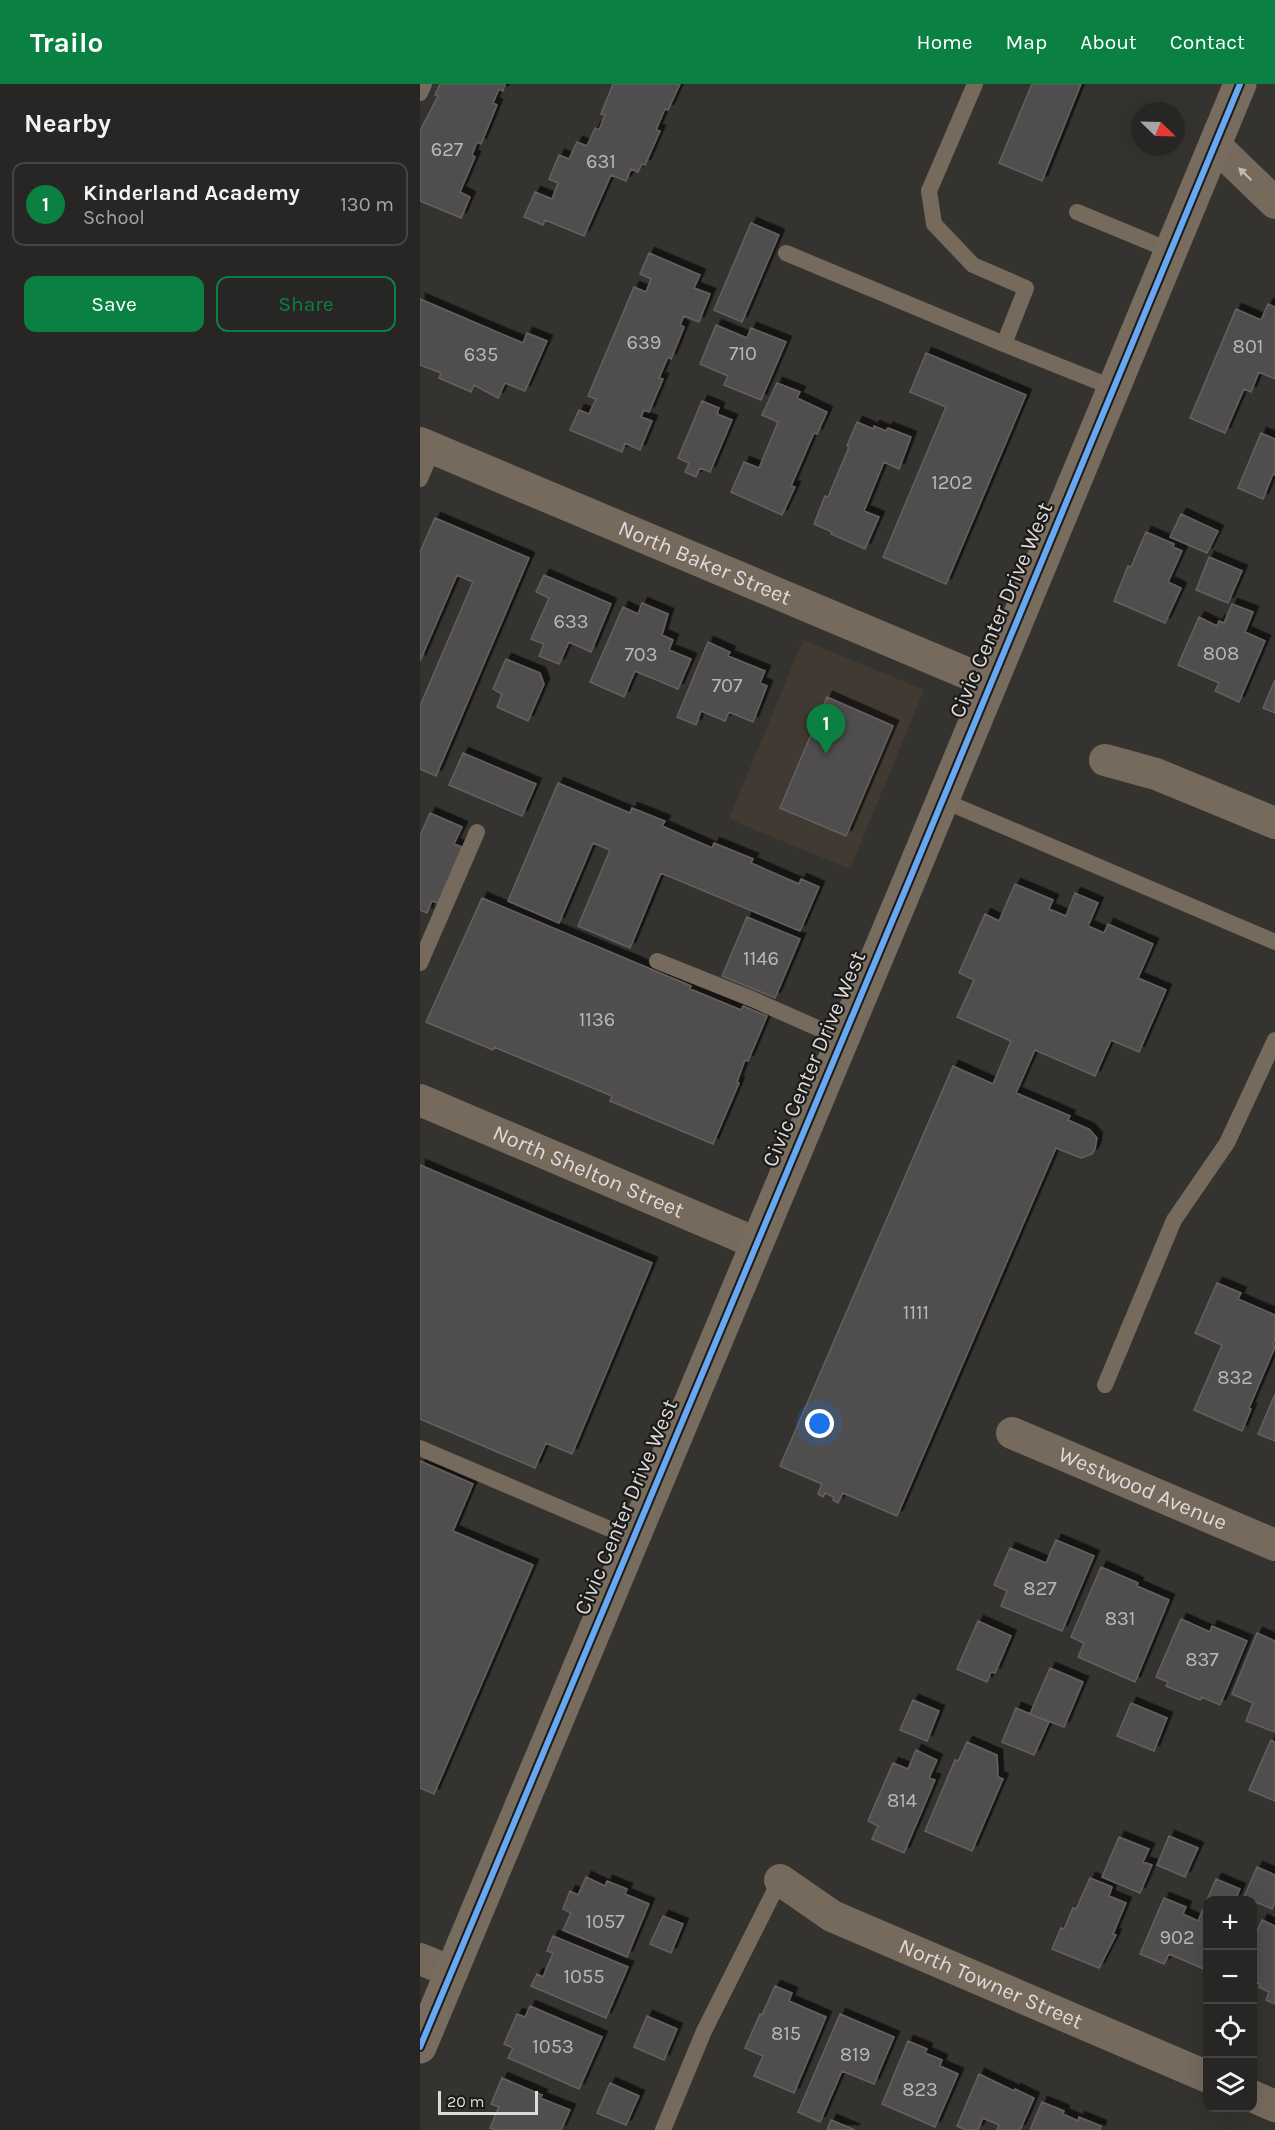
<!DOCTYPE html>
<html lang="en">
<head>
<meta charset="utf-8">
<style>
	:root { --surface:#282624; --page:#343231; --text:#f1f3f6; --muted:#a5a5a6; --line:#444341; --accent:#0b8043 }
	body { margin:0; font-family:Karla,sans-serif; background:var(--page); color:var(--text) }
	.controls { position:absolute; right:18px; bottom:18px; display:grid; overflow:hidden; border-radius:12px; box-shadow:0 6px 24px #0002 }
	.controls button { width:54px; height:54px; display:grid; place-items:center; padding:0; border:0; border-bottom:2px solid var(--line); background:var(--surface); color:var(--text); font:30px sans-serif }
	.compass { position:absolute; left:711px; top:18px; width:54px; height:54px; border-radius:50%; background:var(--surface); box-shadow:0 6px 24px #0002; rotate:113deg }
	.scale { position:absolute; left:18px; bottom:15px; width:100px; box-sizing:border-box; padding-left:6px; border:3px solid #dddbd9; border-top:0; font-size:16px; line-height:21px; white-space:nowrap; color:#dddbd9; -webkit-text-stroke:4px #1c1b19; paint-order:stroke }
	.you { position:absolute; left:400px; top:1340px; width:21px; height:21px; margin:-15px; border:4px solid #fff; border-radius:50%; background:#1a73e8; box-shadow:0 0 0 9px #1a73e833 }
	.badge { display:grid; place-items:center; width:39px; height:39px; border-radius:50%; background:var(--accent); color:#fff; font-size:20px; font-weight:700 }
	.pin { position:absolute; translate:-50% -50px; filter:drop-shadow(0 2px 3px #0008) }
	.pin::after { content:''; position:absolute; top:32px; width:21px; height:18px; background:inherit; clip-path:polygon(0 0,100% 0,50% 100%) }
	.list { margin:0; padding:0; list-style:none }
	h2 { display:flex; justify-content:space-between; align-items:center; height:78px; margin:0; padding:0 24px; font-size:26px }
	h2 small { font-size:20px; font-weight:400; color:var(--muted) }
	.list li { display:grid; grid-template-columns:39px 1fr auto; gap:18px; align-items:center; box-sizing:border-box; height:84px; margin:0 12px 12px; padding:0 12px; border:2px solid var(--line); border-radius:12px }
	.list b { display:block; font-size:22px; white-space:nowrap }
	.list p { margin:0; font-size:20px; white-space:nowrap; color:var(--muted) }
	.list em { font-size:20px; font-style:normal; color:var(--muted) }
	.actions { display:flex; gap:12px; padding:18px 24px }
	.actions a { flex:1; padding:14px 0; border:2px solid var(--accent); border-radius:12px; text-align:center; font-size:21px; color:var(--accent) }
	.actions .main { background:var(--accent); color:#fff }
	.icon { flex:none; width:33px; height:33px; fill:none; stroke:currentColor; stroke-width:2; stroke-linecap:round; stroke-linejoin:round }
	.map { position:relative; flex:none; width:855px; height:2046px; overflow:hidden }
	header { display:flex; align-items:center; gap:36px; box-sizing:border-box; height:84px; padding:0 30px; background:var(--accent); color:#fff }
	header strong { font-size:28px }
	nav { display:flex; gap:33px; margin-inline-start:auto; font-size:21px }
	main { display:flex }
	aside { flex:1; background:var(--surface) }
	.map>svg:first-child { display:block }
</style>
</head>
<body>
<header>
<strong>Trailo</strong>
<nav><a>Home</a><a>Map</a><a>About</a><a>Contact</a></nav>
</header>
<main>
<aside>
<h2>Nearby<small></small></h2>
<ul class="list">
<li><span class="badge">1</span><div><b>Kinderland Academy</b><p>School</p></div><em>130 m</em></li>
</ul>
<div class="actions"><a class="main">Save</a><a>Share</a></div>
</aside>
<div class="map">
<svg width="855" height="2046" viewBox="0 0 855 2046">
	<defs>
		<filter id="shadow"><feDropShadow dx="5.5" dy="-5.5" stdDeviation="0" flood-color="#0009"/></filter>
	</defs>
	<rect width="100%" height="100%" fill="#353330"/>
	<path fill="#413a32" d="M383,556l121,50 -74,179 -121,-50z"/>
	<path fill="#504e4d" stroke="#63615f" stroke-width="1.5" filter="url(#shadow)" d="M20,0h65l-2,7 -4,-2 -6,14 4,2 -16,39 -4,-2 -5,13 3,2 -15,35 10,5 -9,21 -41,-17v-70l18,-35 -3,-1z
		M193,0h67l-12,26 -3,-1 -9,21 4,1 -15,34 -3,-1 -4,8 -7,-3 -5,12 -15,-6 -27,61 -39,-16 -2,5 -19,-8 11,-25 17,7 6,-16 -9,-4 10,-24 10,4 8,-17 10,4 8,-18 4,2 6,-15 -4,-1z
		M612,0h49l-39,97 -43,-18z
		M331,139l28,12 -37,87 -28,-12z
		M229,169l51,22 -6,13 16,6 -11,28 -15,-6 -4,9 4,2 -13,32 -3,-2 -9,21 4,1 -14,33 -5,-2 -3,7 11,4 -12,29 -15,-7 -3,9 -52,-22 9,-20 10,4 7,-15 -8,-3 46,-109 12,5 5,-13 -11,-5z
		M0,215l103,44 4,-10 20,8 -22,50 -20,-8 -7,15 -24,-13 -3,7 -32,-14 2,-5 -21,-8z
		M848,220l7,3v72l-16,-7 -8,20 -7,-3 -19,44 -35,-15 46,-109 25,11z
		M296,241l31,13 4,-10 35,14 -25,58 -37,-15 4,-9 -28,-12z
		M506,269l100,42 -80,189 -63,-27 63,-150 -36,-15z
		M357,299l23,9 -3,6 30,14 -10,22 -3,-1 -23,53 4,1 -13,28 -51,-23 13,-30 15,6 19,-46 -16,-7z
		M282,317l17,7 -2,6 15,6 -22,52 -10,-4 -4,9 -11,-5 4,-9 -11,-5z
		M437,338l16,7 1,-3 12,5 2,-3 23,9 -12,32 -15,-7 -20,49 15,6 -14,32 -34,-15 1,-2 -18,-8 11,-28 3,1 21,-50 -2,-1z
		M841,349l14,6v36l-2,-1 -10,25 -25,-11z
		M761,430l37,17 -11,22 -37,-16z
		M15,434l94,40 -93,218 -16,-7v-63l53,-124 -16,-7 -37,86v-109z
		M726,448l28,12 -1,3 9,4 -14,31 13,6 -16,35 -51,-22 14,-35 3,1z
		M789,473l33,14 -14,32 -32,-13z
		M124,491l67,29 -20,48 -22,-10 -10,22 -20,-8 5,-12 -13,-5 18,-41 -13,-6z
		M222,519l26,11 -6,21 11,5 -4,10 22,9 -13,30 -43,-18 -11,26 -34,-15 33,-75 15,7z
		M812,520l21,8 -8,20 20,9 -26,61 -24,-11 4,-8 -41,-18 21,-48 18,9 2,-5 5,2z
		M288,558l22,10 -2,4 37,15 -5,12 7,3 -14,36 -24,-10 -4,9 -24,-10 -5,14 -19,-8z
		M86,575l34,14 4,11 -16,37 -31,-14 5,-13 -9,-5z
		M855,596v33l-12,-5z
		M407,613l66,29 -47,110 -66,-28z
		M43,669l73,31 -14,32 -73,-31z
		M138,699l72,30 2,-5 33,13 -3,5 50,22 2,-5 39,16 -2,4 48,21 2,-5 18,8 -19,44 -139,-58 -31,75 -52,-22 32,-76 -17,-7 -34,80 -51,-22z
		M10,729l32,14 -8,17 8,3 -24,56 -6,-2 -5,12 -7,-3v-74z
		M595,800l38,16 -4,9 17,7 9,-23 23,10 -10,23 16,7 4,-9 45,20 -15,34 28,12 -27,62 -28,-12 -16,36 -60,-26 -19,43 54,23 -2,4 21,9 8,9 -2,11 -3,5 -11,4 -25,-10 -159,368 -54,-23 -5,10 -5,-3 1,-3 -9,-4 -2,4 -5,-3 4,-10 -42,-18 173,-400 40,18 18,-43 -54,-24 17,-37 -15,-7 26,-59 14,7z
		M62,814l209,88 -1,3 51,21 2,-4 24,10 -19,45 -3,-1 -8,22 2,1 -26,61 -103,-43 2,-5 -118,-49 -1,3 -67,-28z
		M327,833l53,22 -25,59 -53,-22z
		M0,1081l232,98 -80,191 -26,-11 -11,25 -115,-49z
		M797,1199l24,10 -3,6 37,16v25l-2,4 2,3 -26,61 2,1 -9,22 -48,-21 28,-65 -27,-12z
		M855,1310v47l-17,-7z
		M0,1377l53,23 -20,47 80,34 -99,229 -14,-6z
		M636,1456l38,16 -32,75 -61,-25 6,-15 -13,-6 16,-37 36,15z
		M681,1483l37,16 -1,3 32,14 -34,82 -57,-25 6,-14 -13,-6z
		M761,1535l29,13 2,-6 35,15 -27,64 -18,-8 -2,3 -34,-14 2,-4 -12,-5z
		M558,1537l33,15 -16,37 -4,-1 -4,10 -30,-13z
		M837,1549l18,8v91l-29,-11 7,-18 -21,-9z
		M630,1584l33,14 -19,45 -34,-13z
		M493,1616l26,11 -12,30 -27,-11z
		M711,1619l36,15 -13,33 -37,-15z
		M596,1624l33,14 -15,33 -32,-13z
		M851,1656l4,2v59l-26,-11z
		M547,1658l30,13 1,22 5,2 -31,72 -47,-20 30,-71 3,1z
		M496,1666l21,10 -8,18 6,2 -31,73 -32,-14 6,-13 -10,-5 25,-58 15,6z
		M749,1752l29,12 -13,29 -28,-12z
		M699,1753l30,12 -6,13 9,3 -12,28 -38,-16z
		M837,1783l18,8v27l-3,7 -28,-12z
		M166,1793l19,9 2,-5 20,8 -2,5 24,10 -22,53 -64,-27 8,-17 -8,-4 7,-18 8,4z
		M670,1794l22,9 -3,9 17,7 -13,31 3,1 -17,33 -47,-19 9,-21 3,1 9,-21 3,1z
		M796,1795l24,10 -5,11h-27v66l-2,4 -37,-16 -5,10 -24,-10 24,-56 22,9 -3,7 15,7z
		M243,1832l20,8 -12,29 -21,-9z
		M842,1836l13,6v78l-9,-4 3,-8 -10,-5 1,-3 -8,-3v-47l3,2z
		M133,1852l75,31 -22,51 -75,-32 6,-12 6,3 10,-24 -6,-2z
		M355,1902l17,7 -3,8 37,16 -32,76 -40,-17 9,-20 -18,-8 15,-34 2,1z
		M110,1922l72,31 -23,52 -71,-31 5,-10 -9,-4 13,-30 8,3z
		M420,1930l54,23 -20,47 -32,-13 -22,51 -22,-10z
		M227,1932l30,13 -13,31 -30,-13z
		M488,1957l19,8 -2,4 17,7 -2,6 18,8 -23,53 -53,-23z
		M559,1990l35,17 1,-2 19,9 -14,32h-23l2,-5 -16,-7 -5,12h-12l-9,-4z
		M82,1994l40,17 -2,3 30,12 -9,20h-65l-6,-2 9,-21 -8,-3z
		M190,1999l29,13 -13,29 -29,-12z
		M622,2018l22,9 -1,3 15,7 1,-4 22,9 -1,4h-70z
		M411,2036l24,10h-28z"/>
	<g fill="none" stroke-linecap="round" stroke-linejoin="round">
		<path stroke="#766a5d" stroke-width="16" d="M555,0l-46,107 5,33 39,41 53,23 -22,56 110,44
			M0,9l4,-9
			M657,128l94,39
			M366,169l218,91
			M0,395l13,-31
			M522,716l333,142
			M237,877l95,38 90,40
			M0,879l57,-131
			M685,1301l69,-165 53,-77 48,-103
			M0,1364l213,91
			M243,2046l41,-99 76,-151"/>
		<g stroke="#766a5d" stroke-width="32">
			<path d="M795,61l60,58"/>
			<path id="s1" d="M0,359l570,240"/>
			<path d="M685,676l51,14 119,49"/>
			<path id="s2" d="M0,1016l336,143"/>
			<path id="s3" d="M592,1349l263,112"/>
			<path id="s4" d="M360,1796l52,36 376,161"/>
			<path d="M0,1875l32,13"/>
			<path d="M832,2012l23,10"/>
		</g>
		<path stroke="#786c5e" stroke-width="33" d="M0,1963l489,-1166 331,-797"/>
		<g stroke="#1c1b19" stroke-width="10">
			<path id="cycleway" d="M0,1963l489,-1166 331,-797"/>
		</g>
		<use href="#cycleway" stroke="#66a8f1" stroke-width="6"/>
	</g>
	<defs><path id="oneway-solid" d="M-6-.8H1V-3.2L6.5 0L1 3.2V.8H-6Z" transform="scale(1.5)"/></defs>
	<use fill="#beb9b4" href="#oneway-solid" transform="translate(825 90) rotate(-136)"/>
	<g text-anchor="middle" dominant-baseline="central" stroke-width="4.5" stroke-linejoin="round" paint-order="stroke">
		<g font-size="20" fill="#bab8b6">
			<text x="27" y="65">627</text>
			<text x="181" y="77">631</text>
			<text x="224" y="258">639</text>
			<text x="828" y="262">801</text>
			<text x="323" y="269">710</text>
			<text x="61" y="270">635</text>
			<text x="532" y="398">1202</text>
			<text x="151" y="537">633</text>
			<text x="801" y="569">808</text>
			<text x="221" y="570">703</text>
			<text x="307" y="601">707</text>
			<text x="341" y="874">1146</text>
			<text x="177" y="935">1136</text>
			<text x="496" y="1228">1111</text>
			<text x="815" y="1293">832</text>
			<text x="620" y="1504">827</text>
			<text x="700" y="1534">831</text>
			<text x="782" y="1575">837</text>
			<text x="482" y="1716">814</text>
			<text x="185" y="1837">1057</text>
			<text x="757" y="1853">902</text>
			<text x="164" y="1892">1055</text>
			<text x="366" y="1949">815</text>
			<text x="133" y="1962">1053</text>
			<text x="435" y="1970">819</text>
			<text x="500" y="2005">823</text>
		</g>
		<g font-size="22" fill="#dddbd9" stroke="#1c1b19">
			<text stroke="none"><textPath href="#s1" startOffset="309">North Baker Street</textPath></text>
			<text transform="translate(581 526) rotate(-67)">Civic Center Drive West</text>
			<text transform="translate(394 975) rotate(-67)">Civic Center Drive West</text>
			<text stroke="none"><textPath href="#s2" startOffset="183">North Shelton Street</textPath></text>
			<text stroke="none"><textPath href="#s3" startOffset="142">Westwood Avenue</textPath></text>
			<text transform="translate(206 1423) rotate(-67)">Civic Center Drive West</text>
			<text stroke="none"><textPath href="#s4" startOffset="236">North Towner Street</textPath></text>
		</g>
	</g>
</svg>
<div class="controls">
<button>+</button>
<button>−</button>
<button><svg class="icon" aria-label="locate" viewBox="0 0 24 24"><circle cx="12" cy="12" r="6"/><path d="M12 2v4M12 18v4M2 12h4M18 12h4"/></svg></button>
<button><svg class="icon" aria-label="layers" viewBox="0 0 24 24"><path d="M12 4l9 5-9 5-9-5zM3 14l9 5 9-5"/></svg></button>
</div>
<svg class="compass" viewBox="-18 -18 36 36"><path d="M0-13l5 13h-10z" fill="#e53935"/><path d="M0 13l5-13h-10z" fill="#a5a5a6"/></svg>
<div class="scale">20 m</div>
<div class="you"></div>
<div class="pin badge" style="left:406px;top:670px">1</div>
</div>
</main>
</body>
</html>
